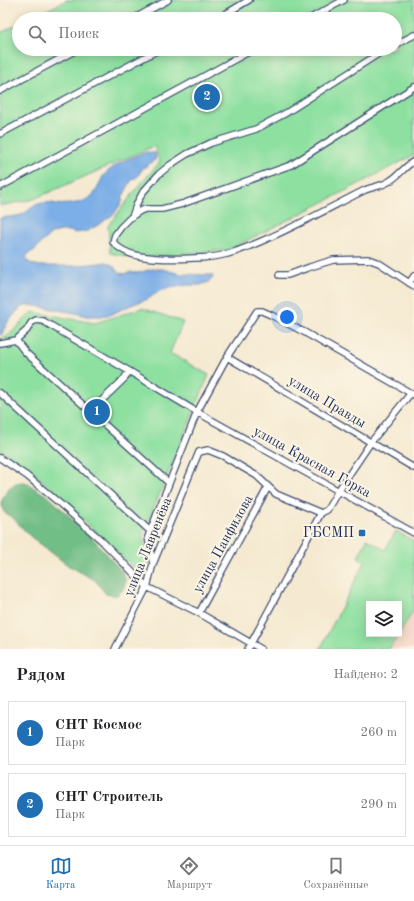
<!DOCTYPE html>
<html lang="ru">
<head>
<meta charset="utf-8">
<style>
	:root { --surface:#fff; --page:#f6f6f6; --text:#202124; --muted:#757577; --line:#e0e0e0; --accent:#1f6fb2 }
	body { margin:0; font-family:"Old Standard TT",serif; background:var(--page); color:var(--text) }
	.controls { position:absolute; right:12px; bottom:12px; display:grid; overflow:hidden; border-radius:0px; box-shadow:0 2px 10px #0003 }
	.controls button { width:36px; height:36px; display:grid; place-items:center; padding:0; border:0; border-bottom:1px solid var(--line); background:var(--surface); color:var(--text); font:20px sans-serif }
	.you { position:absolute; left:287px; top:317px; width:14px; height:14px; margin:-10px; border:3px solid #fff; border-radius:50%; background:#1a73e8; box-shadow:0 0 0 6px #1a73e833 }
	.badge { display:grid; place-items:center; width:26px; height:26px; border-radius:50%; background:var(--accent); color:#fff; font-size:13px; font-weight:700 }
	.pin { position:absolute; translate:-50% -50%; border:2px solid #fff; box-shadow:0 1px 4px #0006 }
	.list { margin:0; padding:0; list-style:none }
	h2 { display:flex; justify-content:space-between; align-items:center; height:52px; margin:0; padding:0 16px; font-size:17px }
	h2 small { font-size:13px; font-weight:400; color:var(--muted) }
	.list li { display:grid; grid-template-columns:26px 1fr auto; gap:12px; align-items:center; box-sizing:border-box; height:64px; margin:0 8px 8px; padding:0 8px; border:1px solid var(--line); border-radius:0px }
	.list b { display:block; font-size:15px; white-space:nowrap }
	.list p { margin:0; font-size:13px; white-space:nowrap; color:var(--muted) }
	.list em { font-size:13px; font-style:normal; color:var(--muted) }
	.icon { flex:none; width:22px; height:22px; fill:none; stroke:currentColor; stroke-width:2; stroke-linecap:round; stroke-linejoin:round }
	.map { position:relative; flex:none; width:414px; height:649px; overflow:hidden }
	.search { position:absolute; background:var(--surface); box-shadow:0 2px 10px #0003; left:12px; right:12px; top:12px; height:44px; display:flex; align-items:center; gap:10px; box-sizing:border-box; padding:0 14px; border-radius:22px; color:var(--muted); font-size:15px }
	.sheet { height:196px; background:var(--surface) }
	nav { display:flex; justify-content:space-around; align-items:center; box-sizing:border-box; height:56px; border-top:1px solid var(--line); background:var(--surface); font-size:11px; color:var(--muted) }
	nav a { display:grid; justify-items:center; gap:2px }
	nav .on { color:var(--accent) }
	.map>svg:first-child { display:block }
</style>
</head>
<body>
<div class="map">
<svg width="414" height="649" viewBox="0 0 414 649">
	<rect width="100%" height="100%" fill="#fcf5e5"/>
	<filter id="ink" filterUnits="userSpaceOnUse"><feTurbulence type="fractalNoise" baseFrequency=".025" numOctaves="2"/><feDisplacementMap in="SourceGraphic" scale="8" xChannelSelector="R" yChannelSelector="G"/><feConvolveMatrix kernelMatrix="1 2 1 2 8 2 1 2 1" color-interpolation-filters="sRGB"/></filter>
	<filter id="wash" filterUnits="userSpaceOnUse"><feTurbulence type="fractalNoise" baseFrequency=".012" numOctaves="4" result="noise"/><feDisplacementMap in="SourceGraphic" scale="16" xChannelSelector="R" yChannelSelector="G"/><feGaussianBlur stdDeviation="0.9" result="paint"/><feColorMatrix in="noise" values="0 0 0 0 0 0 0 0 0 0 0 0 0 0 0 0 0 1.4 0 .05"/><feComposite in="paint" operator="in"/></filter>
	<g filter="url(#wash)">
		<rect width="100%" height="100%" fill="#f5ead1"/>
		<path fill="#f5d2c3" d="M414,610v39h-25l10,-15z"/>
		<path fill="#8ee0a1" stroke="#548880" d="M67,0h347v155l-86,45 -100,50 -93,8 -25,-5 -2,-27 30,-39 22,-25 -6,-16 -120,53 -34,7v-173l19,-9v25h376v-30h-366z
			M142,308l41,14 -13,31 39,22 -66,159 5,29 -4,15 -116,-111 -28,-17v-111l8,-3 24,-24 63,11z
			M396,531l18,10v69l-15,23v-29h-30v30h30l-10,15h-69l45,-87 -7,-5 9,-18 18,11z"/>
		<path fill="#72be87" stroke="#467672" d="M23,482l5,1 6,5 15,9 45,43 28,32 3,6v5l-3,8 -5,4h-6l-5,-1 -11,-14 -26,-14 -39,-30 -17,-18 -8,-5 -2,-3 -2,-7 2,-5 6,-10 7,-5z"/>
		<path fill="#7baee7" stroke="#4b6ea2" d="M147,152l8,1 1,6 -14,10 -4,7 -7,5 -8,15 -1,6 -8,12 -16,11 -11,6 -11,2 -8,-2h-7l-8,2 -11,9 -6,7 -8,5 -2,4 2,4 7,3 8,1h31l33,-4 8,5 4,5 5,2 6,-2 7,1 8,-2 7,-2h11l17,5 32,1 1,3 -4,4 -9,3h-14l-25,5 -13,9 -17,6 -19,9 -11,2h-15l-10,-3 -46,-8 -9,2 -14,16 -5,11 -2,2v-118c7,-1 15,-1 21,-3 8,-3 12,-11 21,-12 5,-1 10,0 15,1 11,1 22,0 32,-6 9,-5 10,-16 15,-23 9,-10 30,-19 43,-23z"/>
	</g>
	<g filter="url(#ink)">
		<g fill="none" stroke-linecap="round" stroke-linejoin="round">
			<g stroke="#3c4b6f" stroke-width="8">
				<path id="minor" d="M133,19l35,-19
					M217,19l32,-19
					M309,19l35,-19
					M395,45l19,-10
					M414,87l-123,78 -109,39 -20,5h-17l-5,2 -9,6 -10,10 -6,8 -2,7c6,7 16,12 26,14 18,3 37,3 55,2 11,0 22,-1 33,-4 13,-3 25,-9 37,-14 35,-15 67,-33 101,-50 8,-3 16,-4 23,-8 10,-5 16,-15 26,-21
					M0,91l78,-42
					M0,134l160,-85
					M0,187l254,-138
					M132,217l5,-14 6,-11 16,-18 11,-9 17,-11 24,-11 45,-14 30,-16 100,-64
					M279,275h9l22,-8 23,-7 35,-1 11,4 35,23
					M409,283l5,-7
					M16,340l9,12 144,131
					M0,343l16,-3 11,-10 4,-7 5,-3 7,1 86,50 68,41 217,121
					M227,357l187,111
					M0,393l150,138
					M91,411l33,-32 5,-8
					M0,458l27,18 31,26 43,38 46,47 52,26 62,36
					M153,564l-5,-27 49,-125 30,-55 30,-46h5l9,4 33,17 110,63
					M199,613l69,-126
					M115,649l32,-62 6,-23 46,-112 9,-2 15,6 34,20 19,18 45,19
					M248,649l73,-136 6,-3 11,-19 33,-49 40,-49"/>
			</g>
			<use href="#minor" stroke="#fff" stroke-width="5.5"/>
		</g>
	</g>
	<rect fill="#1f6fb2" stroke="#fcf5e5" stroke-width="1.5" x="358" y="529" width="8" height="8" rx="2"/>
	<g text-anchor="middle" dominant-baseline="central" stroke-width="4" stroke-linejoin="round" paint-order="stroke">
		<g font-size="14" fill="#1b2f5e" stroke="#fcf5e5">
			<text transform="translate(327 402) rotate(31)">улица Правды</text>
			<text transform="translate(312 462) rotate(29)">улица Красная Горка</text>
			<text transform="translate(223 544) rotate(-61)">улица Панфилова</text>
			<text transform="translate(148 547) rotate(-68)">улица Лавренёва</text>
		</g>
		<g font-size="14" fill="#1b2f5e" stroke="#fcf5e5" text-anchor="end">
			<text x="354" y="533">ГБСМП</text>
		</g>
	</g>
</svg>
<div class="controls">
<button><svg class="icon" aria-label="layers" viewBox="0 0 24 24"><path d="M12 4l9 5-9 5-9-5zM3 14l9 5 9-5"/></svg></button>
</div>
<div class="you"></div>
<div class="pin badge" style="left:97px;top:412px">1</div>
<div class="pin badge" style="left:207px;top:97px">2</div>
<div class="search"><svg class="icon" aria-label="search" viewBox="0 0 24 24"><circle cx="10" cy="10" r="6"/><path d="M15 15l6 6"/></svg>Поиск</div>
</div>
<section class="sheet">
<h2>Рядом<small>Найдено: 2</small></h2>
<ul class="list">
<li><span class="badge">1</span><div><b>СНТ Космос</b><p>Парк</p></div><em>260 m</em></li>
<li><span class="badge">2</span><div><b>СНТ Строитель</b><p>Парк</p></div><em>290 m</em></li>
</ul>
</section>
<nav>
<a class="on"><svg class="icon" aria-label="map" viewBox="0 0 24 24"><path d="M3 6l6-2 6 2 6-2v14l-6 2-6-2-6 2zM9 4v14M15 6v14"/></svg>Карта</a>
<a><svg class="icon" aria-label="directions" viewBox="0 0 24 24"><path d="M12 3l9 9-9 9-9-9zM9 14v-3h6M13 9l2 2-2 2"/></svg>Маршрут</a>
<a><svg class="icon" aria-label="saved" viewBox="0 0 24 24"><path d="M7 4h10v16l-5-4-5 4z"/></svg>Сохранённые</a>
</nav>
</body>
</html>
